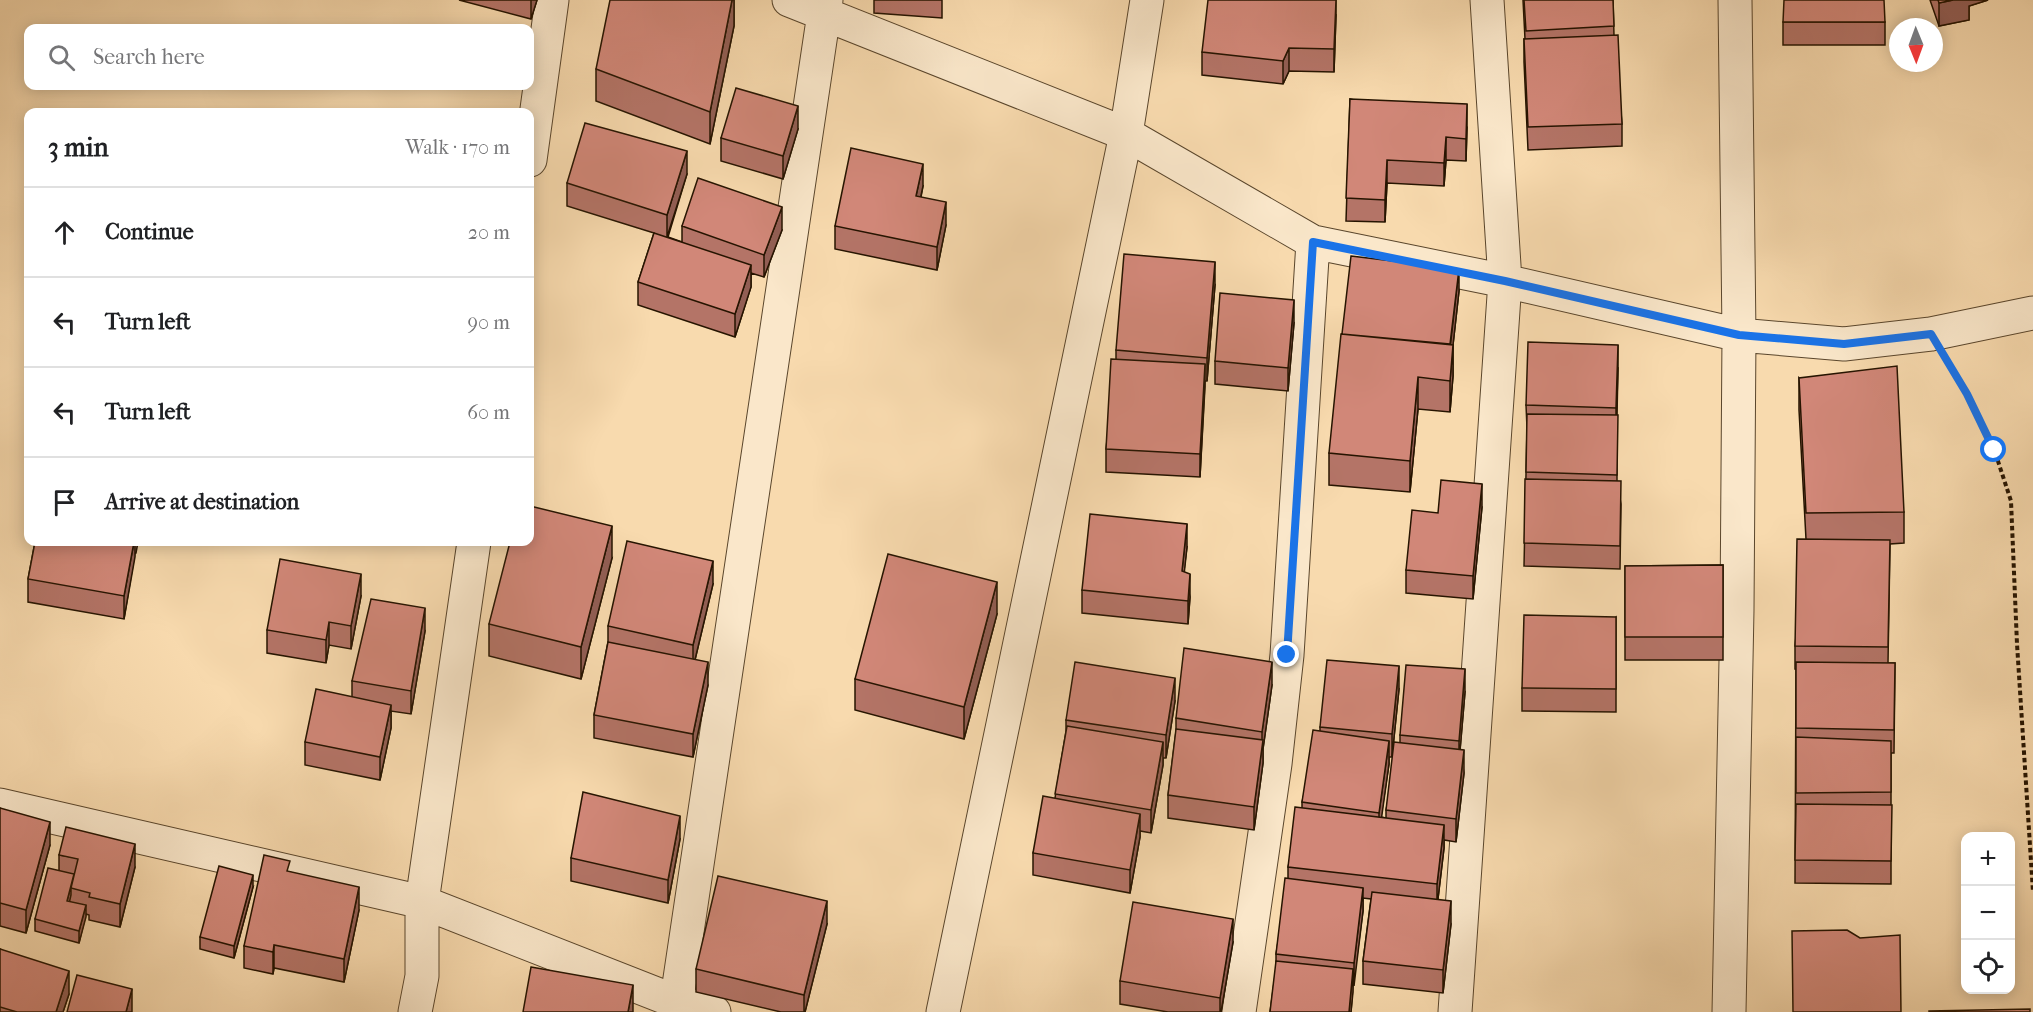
<!DOCTYPE html>
<html lang="en">
<head>
<meta charset="utf-8">
<style>
	:root { --surface:#fff; --page:#f6f6f6; --text:#202124; --muted:#757577; --line:#e0e0e0 }
	body { margin:0; font-family:"IM FELL French Canon",serif; background:var(--page); color:var(--text) }
	.controls { position:absolute; right:18px; bottom:18px; display:grid; overflow:hidden; border-radius:12px; box-shadow:0 3px 15px #0003 }
	.controls button { width:54px; height:54px; display:grid; place-items:center; padding:0; border:0; border-bottom:2px solid var(--line); background:var(--surface); color:var(--text); font:30px sans-serif }
	.compass { position:absolute; left:1889px; top:18px; width:54px; height:54px; border-radius:50%; background:var(--surface); box-shadow:0 3px 15px #0003; rotate:179deg }
	.stop { position:absolute; width:18px; height:18px; margin:-14px; border:4px solid #1a73e8; border-radius:50%; background:#fff }
	.stop.end { background:#1a73e8; border-color:#fff; box-shadow:0 2px 6px #0008 }
	.list { margin:0; padding:0; list-style:none }
	h2 { display:flex; justify-content:space-between; align-items:center; height:78px; margin:0; padding:0 24px; font-size:26px }
	h2 small { font-size:20px; font-weight:400; color:var(--muted) }
	.list li { display:grid; grid-template-columns:39px 1fr auto; gap:18px; align-items:center; box-sizing:border-box; height:90px; padding:0 24px; border-top:2px solid var(--line) }
	.list b { display:block; font-size:22px; white-space:nowrap }
	.list em { font-size:20px; font-style:normal; color:var(--muted) }
	.icon { flex:none; width:33px; height:33px; fill:none; stroke:currentColor; stroke-width:2; stroke-linecap:round; stroke-linejoin:round }
	.map { position:relative; flex:none; width:2033px; height:1012px; overflow:hidden }
	.search { position:absolute; background:var(--surface); box-shadow:0 3px 15px #0003; left:24px; top:24px; width:510px; height:66px; display:flex; align-items:center; gap:15px; box-sizing:border-box; padding:0 21px; border-radius:12px; color:var(--muted); font-size:22px }
	.panel { position:absolute; background:var(--surface); box-shadow:0 3px 15px #0003; left:24px; top:108px; width:510px; height:438px; border-radius:12px }
	.map>svg:first-child { display:block }
</style>
</head>
<body>
<div class="map">
<svg width="2033" height="1012" viewBox="0 0 2033 1012">
	<rect width="100%" height="100%" fill="#f8daae"/>
	<filter id="stains"><feTurbulence type="fractalNoise" baseFrequency=".00333" numOctaves="4"/><feColorMatrix values="0 0 0 0 .2 0 0 0 0 .09 0 0 0 0 .02 0 0 0 .5 -.17"/></filter>
	<radialGradient id="worn" r=".72"><stop offset=".6" stop-color="#630" stop-opacity="0"/><stop offset="1" stop-color="#630" stop-opacity=".3"/></radialGradient>
	<g fill="none" stroke-linecap="round" stroke-linejoin="round">
		<g stroke="#5a462c" stroke-width="35">
			<path id="minor" d="M789,0l337,134 187,108 192,39 234,54 105,9 87,-10 102,-21
				M530,160l22,-160
				M0,805l422,97 255,100 37,10
				M415,1012l7,-36v-74l52,-360
				M675,1012l151,-1012
				M943,1012l183,-878 21,-134
				M1239,1012l36,-248 12,-109 26,-413
				M1455,1012l50,-731 -18,-281
				M1729,1012l8,-402 2,-275 -4,-335"/>
		</g>
		<path stroke="#261400" stroke-width="4" stroke-dasharray="4.5 3" stroke-linecap="butt" d="M1955,373l12,21 27,55 17,52 6,143 16,248"/>
		<use href="#minor" stroke="#fae7ca" stroke-width="33"/>
	</g>
	<path fill="#b47467" stroke="#261400" stroke-width="1.5" d="M459,0h78l-6,19z
		M734,0v26l-24,118 -114,-43v-32z
		M874,0h68v18l-68,-5z
		M1523,0h90l1,35 8,89v22l-94,4 -4,-88v-23h1z
		M1930,0h58l-19,6v14l-30,6z
		M1336,15l-2,57 -45,-1 -6,13 -81,-9v-23z
		M1783,22h102v23h-102z
		M1350,99l117,28 -1,34 -20,-1 -2,26 -57,-3 -2,39 -39,-1z
		M798,129l-15,50 -62,-18v-23z
		M687,174l-19,63 14,5v-16l100,4 -18,47 -13,-4v14l-16,50 -97,-32v-23l16,-49 -87,-27v-23z
		M923,186l-2,11 25,28 -9,45 -102,-21v-23z
		M1215,285l-8,96h-2l-5,96 -94,-5v-23l10,-90v-9z
		M1459,291l-6,54v31l-3,36 -32,-3 -8,83 -81,-7v-32z
		M1294,323l-6,68 -73,-7v-23z
		M1618,368l-1,47v66l4,23 -1,65 -96,-3 3,-138 -1,-23z
		M1799,378l105,134v31l-14,1 -2,119h7l-1,90h-3v131l-96,-1 1,-214h-1v-23l11,-107 -7,-129z
		M1482,507l-9,92 -67,-6v-23l32,-57z
		M35,542h103l-2,11h-1l-11,66 -96,-17v-23z
		M1187,547l-3,24 6,26 -2,27 -106,-11v-23z
		M612,558l-31,121 -92,-23v-32z
		M1723,565v95h-98v-94z
		M713,584l-18,76 13,25 -15,72 -99,-19v-23l14,-73v-16z
		M361,596l-10,53 -22,-4 -3,18 -59,-10v-23z
		M997,614l-33,125 -109,-29v-31z
		M1616,617v95l-94,-1v-23z
		M425,631l-14,83 -20,-3v17l-11,52 -75,-15v-23l47,-45v-16z
		M1272,685l-9,64v14l-9,67 -86,-12v-23l8,-64v-13z
		M1399,689l-7,68h-3v7l-8,53 5,1v-8l14,-68v-7l65,-43 -5,58 4,23 -8,69 -12,-2v8l-6,51 13,25 -8,69 -80,-9v-23l8,-62 -8,-1v13l-10,75 -2,26h-81l6,-44v-14l12,-75v-12l14,-59v-6l18,-71v-4z
		M1175,701l-9,57h-3v7l-12,68 -11,-2v6l-10,56 -97,-18v-22l22,-55 11,-67v-11z
		M0,808l50,37 -24,88 -26,-7z
		M680,839l-12,64 -97,-22v-23z
		M59,855l76,12 -15,60 -31,-7v-5l-3,-1 -7,29 -44,-12v-12l24,-48z
		M290,872l69,38 -15,72 -70,-14 -1,6 -29,-6v-22z
		M253,887l-19,71 -34,-9v-12z
		M827,924l-22,88h-24l-85,-20v-23z
		M1233,942l-12,70h-53l-48,-8v-23z
		M0,949l69,45 -6,18h-63z"/>
	<path fill="#925e54" stroke="#261400" stroke-width="1.5" d="M531,0h6l-6,19z
		M732,0h2v26l-24,118v-32z
		M1336,0v15l-2,57v-23z
		M1953,0h35l-19,6v14l-30,6v-23z
		M1289,48v23l-6,13v-23z
		M1467,104v23l-1,34v-22z
		M798,106v23l-15,50v-23z
		M1446,137v23l-2,26v-23z
		M687,151v23l-20,63v-22z
		M1387,160v23l-2,39v-22z
		M923,164v22l-7,33v-23z
		M946,202v23l-9,45v-23z
		M782,207v23l-18,47v-22z
		M1215,262v23l-8,96v-23z
		M751,265v22l-16,50v-23z
		M1459,269v22l-9,81v-23z
		M1294,300v23l-6,68v-23z
		M1453,345v31l-3,36v-31z
		M1618,345v23l-2,63v-23z
		M1205,364v23l-5,90v-23z
		M1418,377v32l-8,83v-31z
		M1482,484v23l-9,92v-23z
		M1187,524v23l-5,47v-23z
		M612,526v32l-31,121v-32z
		M134,542h1v15l-11,62v-23z
		M713,561v23l-20,84v-23z
		M361,574v22l-10,53v-23z
		M1190,574v23l-2,27v-23z
		M997,582v32l-33,125v-32z
		M425,608v23l-14,83v-23z
		M329,622v23l-3,18v-23z
		M708,662v23l-15,72v-23z
		M1272,662v23l-9,64v14l-9,67v-23l8,-61v-14z
		M1399,666v23l-7,68v-23z
		M1465,669v23l-6,71v-22z
		M1175,678v23l-9,57v-23z
		M391,705v23l-11,52v-23z
		M1389,741v23l-10,72v-23z
		M1163,742v23l-12,68v-23z
		M1464,750v23l-8,69v-23z
		M1140,814v23l-10,56v-23z
		M680,816v23l-12,64v-23z
		M50,822v23l-24,88v-23z
		M1444,825v23l-7,59v-23z
		M135,844v23l-15,60v-23z
		M74,874v12l-3,2v7l-4,18v-12z
		M253,875v12l-19,71v-12z
		M359,887v23l-15,72v-23z
		M1363,888v23l-9,75v-23z
		M827,901v23l-22,88h-1v-17z
		M1451,901v23l-8,69v-23z
		M86,905v12l-7,26v-12z
		M1233,919v23l-12,70h-1v-14z
		M274,945v23l-1,6v-22z
		M1353,969v23l-2,20h-2z
		M69,971v23l-6,18h-7z
		M633,985v27h-5z
		M132,989v23h-6z"/>
	<path fill="#d18778" stroke="#261400" stroke-width="1.5" d="M610,0h122l-22,112 -114,-43z
		M1208,0h128l-2,49 -45,-1 -6,13 -81,-9z
		M1524,0h89l1,26 -88,5z
		M1784,0h100l1,22h-102z
		M1938,0h15l-14,3z
		M1618,35l4,89 -94,3 -4,-88z
		M736,88l62,18 -15,50 -62,-18z
		M1350,99l117,5 -1,35 -20,-2 -2,26 -57,-3 -2,40 -39,-2z
		M585,123l102,28 -20,64 -100,-32z
		M851,148l72,16 -7,32 30,6 -9,45 -102,-21z
		M698,178l84,29 -18,48 -82,-29z
		M654,233l97,32 -16,49 -97,-32z
		M1124,254l91,8 -8,96 -91,-8z
		M1351,256l108,13 -9,75 -108,-10z
		M1220,293l74,7 -6,68 -73,-7z
		M1341,334l112,11 -3,36 -32,-4 -8,84 -81,-8z
		M1528,342l90,3 -2,63 -90,-3z
		M1111,359l94,5 -5,90 -94,-5z
		M1897,366l7,146 -98,1 -7,-135z
		M1527,414l91,1 -1,60 -91,-3z
		M1525,479l96,2 -1,65 -96,-3z
		M1441,480l41,4 -9,92 -67,-6 6,-60 26,3z
		M530,506l82,20 -31,121 -92,-23 21,-82h20z
		M1090,514l97,10 -5,47 8,3 -2,27 -106,-11z
		M1797,539l93,1 -2,107 -93,-1z
		M627,541l86,20 -20,84 -85,-19z
		M35,542h99l-10,54 -96,-17z
		M888,554l109,28 -33,125 -109,-28z
		M280,559l81,15 -10,52 -22,-4 -3,18 -59,-10z
		M1723,565v72h-98v-71z
		M371,599l54,9 -14,83 -59,-10z
		M1524,615l92,2v72l-94,-1z
		M608,642l100,20 -15,72 -99,-19z
		M1184,648l88,14 -10,70 -86,-14z
		M1327,660l72,6 -7,68 -72,-7z
		M1075,662l100,16 -9,57 -100,-15z
		M1796,662l99,1 -1,67 -98,-2z
		M1406,665l59,4 -6,72 -59,-6z
		M316,689l75,16 -11,52 -75,-15z
		M1067,726l96,16 -12,68 -96,-16z
		M1176,729l87,11 -9,67 -86,-12z
		M1313,730l76,11 -10,72 -77,-11z
		M1796,737l95,4v51l-95,1z
		M1394,742l70,8 -8,69 -70,-9z
		M583,792l97,24 -12,64 -97,-22z
		M1043,796l97,18 -10,56 -97,-17z
		M1796,804l96,1 -1,56 -96,-1z
		M1295,807l149,18 -7,59 -149,-17z
		M0,808l50,14 -24,88 -26,-7z
		M66,827l69,17 -15,60 -31,-7 1,-4 -19,-5 7,-29 -19,-4z
		M264,855l26,6 -3,10 72,16 -15,72 -70,-14 -1,7 -29,-6z
		M219,866l34,9 -19,71 -34,-9z
		M48,868l26,6 -7,27 19,4 -7,26 -44,-12z
		M718,876l109,25 -23,94 -108,-26z
		M1285,878l78,10 -9,75 -78,-9z
		M1372,892l79,9 -8,69 -80,-9z
		M1133,902l100,17 -13,79 -100,-17z
		M1847,930l13,8 40,-3 1,77h-108l-1,-81z
		M0,949l69,22 -13,41h-39l-17,-5z
		M1276,961l77,8 -4,43h-79z
		M531,967l102,18 -5,27h-105z
		M77,975l55,14 -6,23h-59z
		M2030,1009v3h-101v-1z"/>
	<g fill="none" stroke-linecap="round" stroke-linejoin="round">
		<path stroke="#1a73e8" stroke-width="8" d="M1287,655l26,-413 192,39 234,54 105,9 87,-10 36,60 27,56"/>
	</g>
	<rect width="100%" height="100%" filter="url(#stains)"/>
	<rect width="100%" height="100%" fill="url(#worn)"/>
</svg>
<div class="controls">
<button>+</button>
<button>−</button>
<button><svg class="icon" aria-label="locate" viewBox="0 0 24 24"><circle cx="12" cy="12" r="6"/><path d="M12 2v4M12 18v4M2 12h4M18 12h4"/></svg></button>
</div>
<svg class="compass" viewBox="-18 -18 36 36"><path d="M0-13l5 13h-10z" fill="#e53935"/><path d="M0 13l5-13h-10z" fill="#757577"/></svg>
<div class="stop" style="left:1994px;top:450px"></div>
<div class="stop end" style="left:1287px;top:655px"></div>
<div class="search"><svg class="icon" aria-label="search" viewBox="0 0 24 24"><circle cx="10" cy="10" r="6"/><path d="M15 15l6 6"/></svg>Search here</div>
<section class="panel">
<h2>3 min<small>Walk · 170 m</small></h2>
<ul class="list">
<li><svg class="icon" aria-label="ahead" viewBox="0 0 24 24"><path d="M12 20V5M6 11l6-6 6 6"/></svg><div><b>Continue</b></div><em>20 m</em></li>
<li><svg class="icon" aria-label="left" viewBox="0 0 24 24"><path d="M17 20v-9H6M10 6l-5 5 5 5"/></svg><div><b>Turn left</b></div><em>90 m</em></li>
<li><svg class="icon" aria-label="left" viewBox="0 0 24 24"><path d="M17 20v-9H6M10 6l-5 5 5 5"/></svg><div><b>Turn left</b></div><em>60 m</em></li>
<li><svg class="icon" aria-label="arrive" viewBox="0 0 24 24"><path d="M6 21V4h12l-3 4 3 4H6"/></svg><div><b>Arrive at destination</b></div></li>
</ul>
</section>
</div>
</body>
</html>
